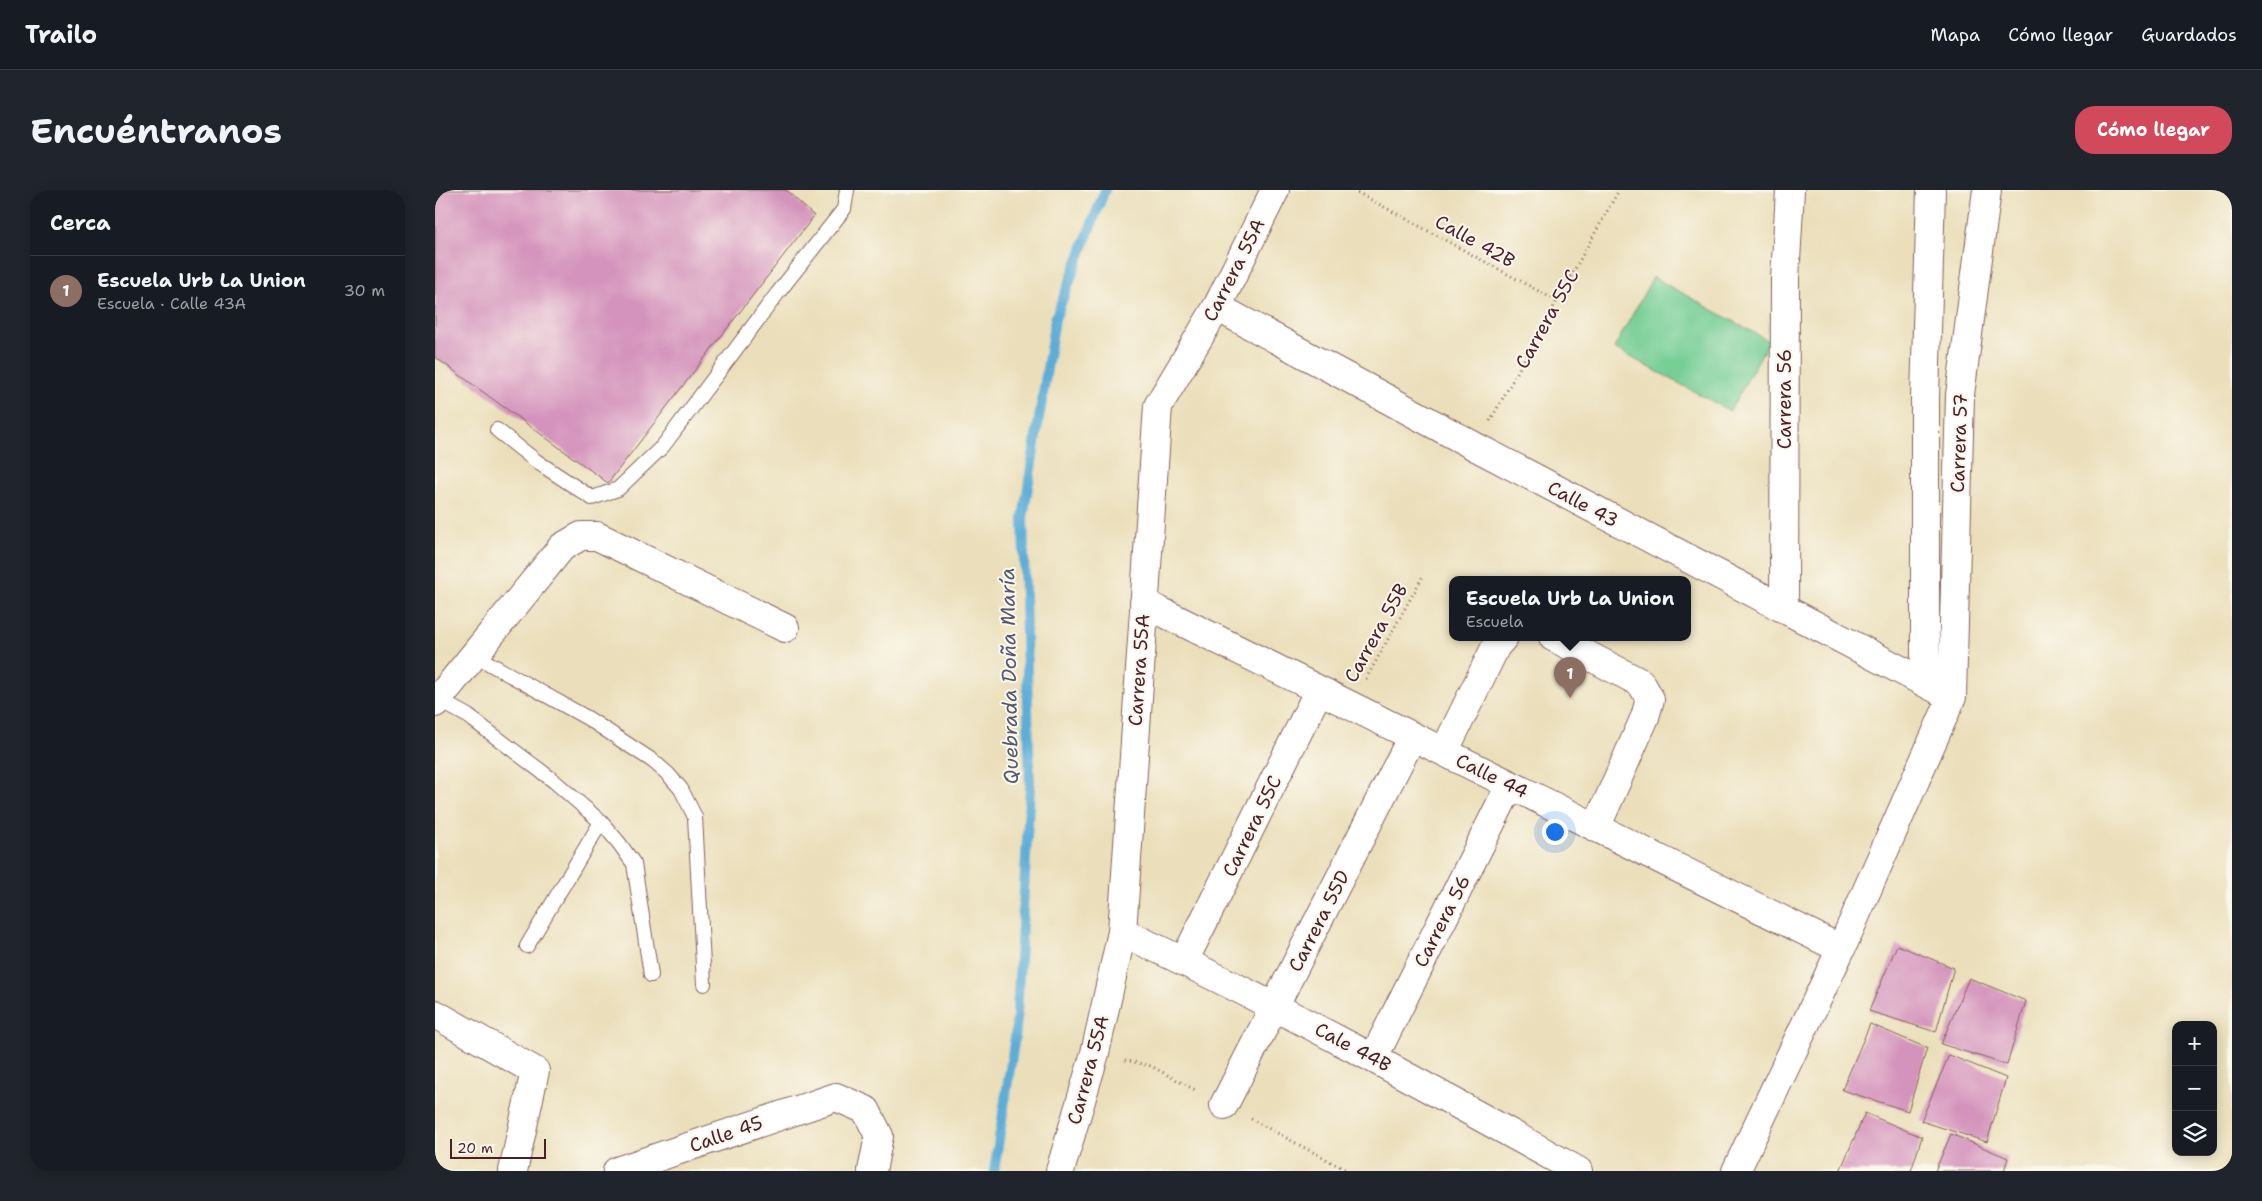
<!DOCTYPE html>
<html lang="es">
<head>
<meta charset="utf-8">
<style>
	:root { --surface:#171b24; --page:#20242c; --text:#f1f3f6; --muted:#9ea1a6; --line:#363941; --accent:#d1495b }
	body { margin:0; font-family:"Shantell Sans",sans-serif; background:var(--page); color:var(--text) }
	.controls { position:absolute; right:15px; bottom:15px; display:grid; overflow:hidden; border-radius:10px; box-shadow:0 2px 12px #0003 }
	.controls button { width:45px; height:45px; display:grid; place-items:center; padding:0; border:0; border-bottom:1px solid var(--line); background:var(--surface); color:var(--text); font:25px sans-serif }
	.scale { position:absolute; left:15px; bottom:12px; width:96px; box-sizing:border-box; padding-left:5px; border:2px solid #4a1f2b; border-top:0; font-size:14px; line-height:18px; white-space:nowrap; color:#4a1f2b; -webkit-text-stroke:4px #fbf7ec; paint-order:stroke }
	.you { position:absolute; left:1119px; top:641px; width:18px; height:18px; margin:-12px; border:4px solid #fff; border-radius:50%; background:#1a73e8; box-shadow:0 0 0 8px #1a73e833 }
	.badge { display:grid; place-items:center; width:32px; height:32px; border-radius:50%; background:var(--accent); color:#fff; font-size:16px; font-weight:700 }
	.pin { position:absolute; translate:-50% -41px; filter:drop-shadow(0 1px 2px #0008) }
	.pin::after { content:''; position:absolute; top:26px; width:18px; height:15px; background:inherit; clip-path:polygon(0 0,100% 0,50% 100%) }
	.popup { position:absolute; left:1014px; top:386px; width:242px; height:65px; box-sizing:border-box; display:grid; place-content:center; border-radius:10px; background:var(--surface); filter:drop-shadow(0 1px 4px #0005); font-size:16px; white-space:nowrap; color:var(--muted) }
	.popup b { font-size:19px; color:var(--text) }
	.popup::after { content:''; position:absolute; left:50%; top:100%; margin-left:-10px; border:10px solid transparent; border-top-color:var(--surface) }
	.list { margin:0; padding:0; list-style:none }
	h2 { display:flex; justify-content:space-between; align-items:center; height:65px; margin:0; padding:0 20px; font-size:21px }
	h2 small { font-size:16px; font-weight:400; color:var(--muted) }
	.list li { display:grid; grid-template-columns:32px 1fr auto; gap:15px; align-items:center; box-sizing:border-box; height:70px; padding:0 20px; border-top:1px solid var(--line) }
	.list b { display:block; font-size:19px; white-space:nowrap }
	.list p { margin:0; font-size:16px; white-space:nowrap; color:var(--muted) }
	.list em { font-size:16px; font-style:normal; color:var(--muted) }
	.icon { flex:none; width:28px; height:28px; fill:none; stroke:currentColor; stroke-width:2; stroke-linecap:round; stroke-linejoin:round }
	.map { position:relative; flex:none; width:1797px; height:981px; overflow:hidden; border-radius:20px }
	header { display:flex; align-items:center; gap:30px; box-sizing:border-box; height:70px; padding:0 25px; background:var(--surface); border-bottom:1px solid var(--line) }
	header strong { font-size:24px }
	nav { display:flex; gap:28px; margin-inline-start:auto; font-size:18px }
	.intro { display:flex; align-items:center; justify-content:space-between; box-sizing:border-box; height:120px; padding:0 30px }
	h1 { margin:0; font-size:35px }
	.button { padding:12px 22px; border-radius:20px; background:var(--accent); color:#fff; font-size:18px; font-weight:700 }
	main { display:flex; gap:30px; padding:0 30px }
	aside { flex:1; background:var(--surface); border-radius:20px; box-shadow:0 2px 12px #0003 }
	.map>svg:first-child { display:block }
</style>
</head>
<body>
<header>
<strong>Trailo</strong>
<nav><a>Mapa</a><a>Cómo llegar</a><a>Guardados</a></nav>
</header>
<div class="intro"><h1>Encuéntranos</h1><a class="button">Cómo llegar</a></div>
<main>
<aside>
<h2>Cerca<small></small></h2>
<ul class="list">
<li><span class="badge" style="background:#8d6e63">1</span><div><b>Escuela Urb La Union</b><p>Escuela · Calle 43A</p></div><em>30 m</em></li>
</ul>
</aside>
<div class="map">
<svg width="1797" height="981" viewBox="0 0 1797 981">
	<rect width="100%" height="100%" fill="#fbf7ec"/>
	<filter id="ink" filterUnits="userSpaceOnUse"><feTurbulence type="fractalNoise" baseFrequency=".02" numOctaves="2"/><feDisplacementMap in="SourceGraphic" scale="10" xChannelSelector="R" yChannelSelector="G"/><feConvolveMatrix kernelMatrix="1 2 1 2 8 2 1 2 1" color-interpolation-filters="sRGB"/></filter>
	<filter id="wash" filterUnits="userSpaceOnUse"><feTurbulence type="fractalNoise" baseFrequency=".0096" numOctaves="4" result="noise"/><feDisplacementMap in="SourceGraphic" scale="20" xChannelSelector="R" yChannelSelector="G"/><feGaussianBlur stdDeviation="1.12" result="paint"/><feColorMatrix in="noise" values="0 0 0 0 0 0 0 0 0 0 0 0 0 0 0 0 0 1.4 0 .05"/><feComposite in="paint" operator="in"/></filter>
	<g filter="url(#wash)">
		<rect width="100%" height="100%" fill="#ebdfbb"/>
		<path fill="#75ce94" stroke="#607660" d="M1218,87l116,64 -39,70 -116,-63z"/>
		<g fill="none" stroke-linecap="round" stroke-linejoin="round">
			<path stroke="#5dadd7" stroke-width="10" d="M559,981l22,-141 14,-243 -7,-269 32,-199 50,-129"/>
		</g>
		<g id="blocks">
			<path fill="#d493bc" d="M0,0h351l28,26 -206,267 -173,-126z
				M1462,755l57,23 -18,64 -67,-21z
				M1534,788l57,23 -19,64 -66,-21z
				M1435,834l57,24 -19,63 -66,-21z
				M1514,865l57,23 -19,64 -66,-21z
				M1430,923l57,24 -11,34h-71z
				M1516,944l57,24 -4,13h-69z"/>
		</g>
	</g>
	<g filter="url(#ink)">
		<use href="#blocks" fill-opacity="0" stroke="#82625d" stroke-width="1"/>
		<g fill="none" stroke-linecap="round" stroke-linejoin="round">
			<g stroke="#82625d" stroke-width="16">
				<path id="lane" d="M62,240l39,31 56,37 26,-9 45,-43 114,-152 67,-85 3,-19
					M39,465l115,64 64,42 15,13 13,15 14,28 9,167
					M2,509l31,17 86,65 47,41 18,21 15,21 17,111
					M92,756l74,-124"/>
			</g>
			<g stroke="#82625d" stroke-width="30">
				<path id="street" d="M782,117l259,140 476,250
					M709,413l697,346
					M1349,419l1,-330 5,-89
					M1118,447l88,46 9,16 -5,18 -49,111
					M1490,493v-285l6,-208
					M0,513l127,-156 19,-11h16l188,92
					M1009,562l52,-106 8,-9
					M687,742c156,73 306,155 456,239
					M749,771l135,-271
					M0,824l100,57 -22,100
					M939,867l136,-272
					M789,915l188,-368
					M182,981l219,-74 30,13 13,26 -7,35
					M1301,981l105,-222 111,-252 8,-302 27,-205"/>
			</g>
			<g stroke="#82625d" stroke-width="30">
				<path id="secondary" d="M625,981l35,-118 27,-121 36,-526 59,-99 58,-117"/>
			</g>
			<path stroke="#82625d" stroke-width="3" stroke-dasharray="1 4" stroke-linecap="butt" d="M918,0l204,111
				M1055,231l129,-231
				M931,489l58,-105
				M690,870l26,6 46,25
				M816,929l97,52"/>
			<use href="#lane" stroke="#fff" stroke-width="14"/>
			<use href="#street" stroke="#fff" stroke-width="28"/>
			<use href="#secondary" stroke="#fff" stroke-width="28"/>
		</g>
	</g>
	<g text-anchor="middle" dominant-baseline="central" stroke-width="4" stroke-linejoin="round" paint-order="stroke">
		<g font-size="19" fill="#4a1f2b" stroke="#fbf7ec">
			<text transform="translate(1040 51) rotate(29)">Calle 42B</text>
			<text transform="translate(799 80) rotate(-63)">Carrera 55A</text>
			<text transform="translate(1112 129) rotate(-61)">Carrera 55C</text>
			<text transform="translate(1349 209) rotate(-90)">Carrera 56</text>
			<text transform="translate(1524 253) rotate(-88)">Carrera 57</text>
			<text transform="translate(1148 314) rotate(28)">Calle 43</text>
			<text transform="translate(941 443) rotate(-61)">Carrera 55B</text>
			<text transform="translate(704 480) rotate(-86)">Carrera 55A</text>
			<text transform="translate(1057 586) rotate(26)">Calle 44</text>
			<text transform="translate(817 636) rotate(-64)">Carrera 55C</text>
			<text transform="translate(884 731) rotate(-63)">Carrera 55D</text>
			<text transform="translate(1007 731) rotate(-63)">Carrera 56</text>
			<text transform="translate(918 857) rotate(28)">Cale 44B</text>
			<text transform="translate(653 880) rotate(-75)">Carrera 55A</text>
			<text transform="translate(291 944) rotate(-19)">Calle 45</text>
		</g>
		<g font-size="20" font-style="italic" fill="#525870" stroke="#fbf7ec">
			<text transform="translate(574 486) rotate(-91)">Quebrada Doña María</text>
		</g>
	</g>
</svg>
<div class="controls">
<button>+</button>
<button>−</button>
<button><svg class="icon" aria-label="layers" viewBox="0 0 24 24"><path d="M12 4l9 5-9 5-9-5zM3 14l9 5 9-5"/></svg></button>
</div>
<div class="scale">20 m</div>
<div class="you"></div>
<div class="pin badge" style="left:1135px;top:508px;background:#8d6e63">1</div>
<div class="popup"><b>Escuela Urb La Union</b>Escuela</div>
</div>
</main>
</body>
</html>
